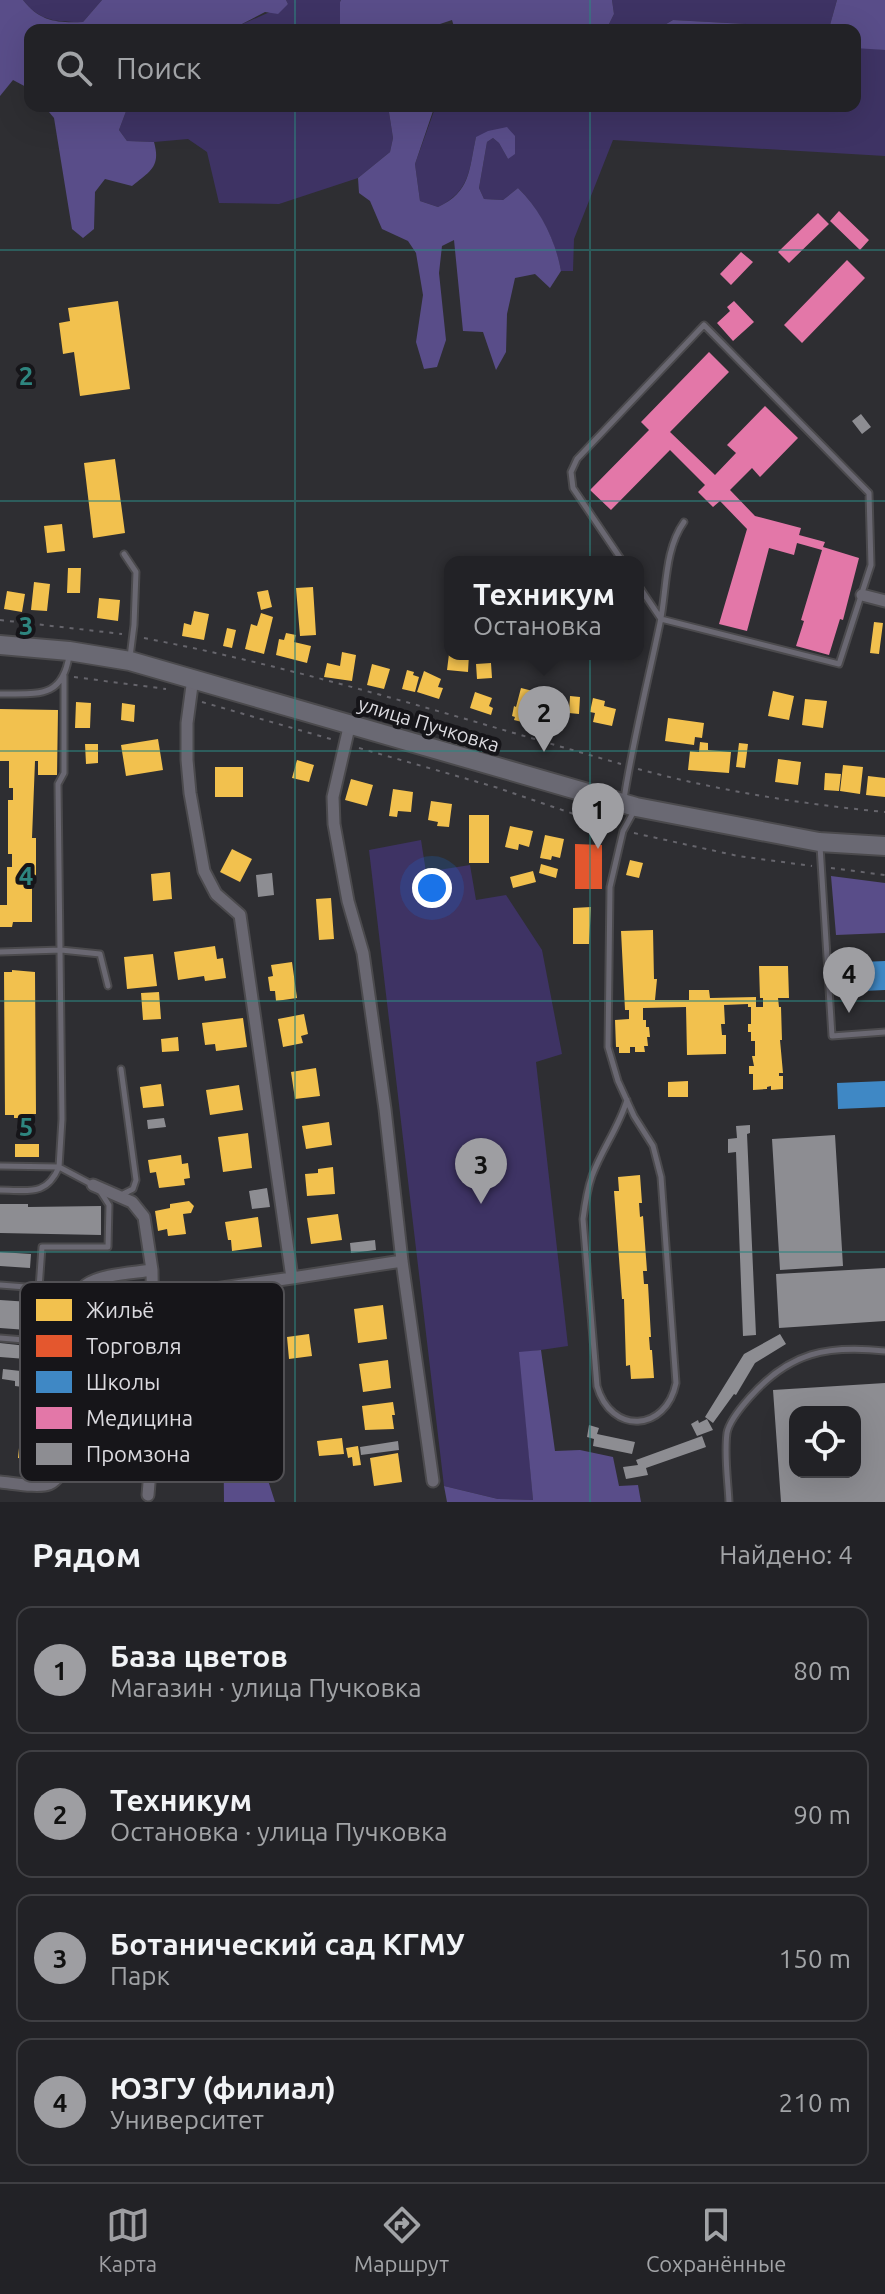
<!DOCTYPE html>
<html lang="ru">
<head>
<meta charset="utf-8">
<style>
	:root { --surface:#222226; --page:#2a2a2e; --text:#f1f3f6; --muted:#a2a4a7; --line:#3f3f43; --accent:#9e9ea2 }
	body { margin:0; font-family:Ubuntu,sans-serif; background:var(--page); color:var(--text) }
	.controls { position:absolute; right:24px; bottom:24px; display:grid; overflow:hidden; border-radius:16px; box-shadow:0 8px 32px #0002 }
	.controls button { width:72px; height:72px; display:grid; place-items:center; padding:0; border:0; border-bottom:2px solid var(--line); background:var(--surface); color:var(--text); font:40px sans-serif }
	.you { position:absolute; left:432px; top:888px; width:28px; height:28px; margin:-20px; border:6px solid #fff; border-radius:50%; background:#1a73e8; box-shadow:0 0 0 12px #1a73e833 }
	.badge { display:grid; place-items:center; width:52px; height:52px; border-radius:50%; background:var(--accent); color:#111; font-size:26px; font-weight:700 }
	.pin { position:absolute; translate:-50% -66px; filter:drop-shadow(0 2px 4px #0008) }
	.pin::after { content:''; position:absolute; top:42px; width:28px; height:24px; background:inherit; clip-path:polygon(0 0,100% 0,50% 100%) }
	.popup { position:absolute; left:444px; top:556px; width:200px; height:104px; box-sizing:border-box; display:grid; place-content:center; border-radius:16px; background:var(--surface); filter:drop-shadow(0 2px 6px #0005); font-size:26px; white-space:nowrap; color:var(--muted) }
	.popup b { font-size:30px; color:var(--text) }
	.popup::after { content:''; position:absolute; left:50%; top:100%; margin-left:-16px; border:16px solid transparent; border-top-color:var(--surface) }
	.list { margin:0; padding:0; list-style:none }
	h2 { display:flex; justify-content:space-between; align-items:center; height:104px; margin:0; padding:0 32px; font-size:34px }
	h2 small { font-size:26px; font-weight:400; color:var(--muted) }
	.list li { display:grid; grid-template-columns:52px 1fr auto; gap:24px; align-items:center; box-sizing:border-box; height:128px; margin:0 16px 16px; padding:0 16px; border:2px solid var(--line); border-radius:16px }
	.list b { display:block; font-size:30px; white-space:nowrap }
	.list p { margin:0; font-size:26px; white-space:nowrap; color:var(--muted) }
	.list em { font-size:26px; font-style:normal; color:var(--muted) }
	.icon { flex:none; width:44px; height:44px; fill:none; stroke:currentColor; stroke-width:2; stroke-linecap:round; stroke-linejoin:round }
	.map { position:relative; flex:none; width:885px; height:1502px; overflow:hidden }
	.search { position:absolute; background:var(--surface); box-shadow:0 8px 32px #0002; left:24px; right:24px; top:24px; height:88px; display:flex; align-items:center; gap:20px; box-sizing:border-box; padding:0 28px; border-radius:16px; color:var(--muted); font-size:30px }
	.sheet { height:680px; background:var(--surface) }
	nav { display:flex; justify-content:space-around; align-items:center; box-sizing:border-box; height:112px; border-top:2px solid var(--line); background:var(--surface); font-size:22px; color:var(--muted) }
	nav a { display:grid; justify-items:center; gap:4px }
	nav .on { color:var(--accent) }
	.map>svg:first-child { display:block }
</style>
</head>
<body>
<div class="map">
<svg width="885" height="1502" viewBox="0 0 885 1502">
	<rect width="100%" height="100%" fill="#2e2e32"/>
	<path fill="#3e3364" d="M23,0h79l-19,22c-25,0 -43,0 -60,-22z
		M286,0h55l-1,2v28h-147l47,-5 48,-21z
		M612,0h225l-7,25 -12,3 -145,-8 -12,7v3h-55l8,-16z
		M860,47l25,3v106l-272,-16 -39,99 -1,32h-12c-5,-29 -21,-62 -43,-83l-15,12 -19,-1 -5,-11 8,-46 6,-4 6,5 9,16 7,-23 -39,1c-7,32 -5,54 -38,70l-18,-6 -5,-37 19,-53 4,-5h417v-58z
		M128,106h260l5,32 -3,14 -32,26 -79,26 -60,-1 -12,-51 -19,-13 -34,3 -27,-1 -8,-11z
		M421,840l5,32 44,-7 6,35 30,-5 36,55 20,104 -26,8 32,284 -48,7 13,147 -35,-1 -54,-13 -75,-636z"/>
	<path fill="#594d89" d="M0,0h23c17,22 35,23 60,22l19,-22h184l2,4 -10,10 -13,-2 -25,13 -47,5h-163v59l-17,-9 -13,16z
		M341,0h271l2,14 -8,16h-151l-3,-10 -18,6 -2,4h-92v-28z
		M837,0h48v50l-30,-2v-18h-194v-3l12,-7 145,8 12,-3z
		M44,106h84l-9,24 8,11 27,1c7,25 -4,29 -22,44l-27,-7 -10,13 -1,37 -11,9 -11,-9 -18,-111z
		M388,106h50l-5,5 -18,53 5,37 18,6c33,-15 31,-38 38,-70l12,-6 19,-4 8,9v18l-7,5 -9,-16 -6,-5 -6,4 -8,46 5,11 19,1 15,-12c22,21 38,53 43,83l-11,17 -15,-14 -20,4 -8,36 -1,38 -10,18 -13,-38 -20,-1 -9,-91 -12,6 -3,27 7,67 -9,27 -13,2 -8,-27 7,-47 -7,-42 -8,-12 -26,-12 -12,-28 -11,-8 -1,-15 32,-26 3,-14z
		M831,876l54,7v50l-49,2z
		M541,1350l14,101 25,-1 33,7 6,29 19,-1 3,17h-194l-3,-16 54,13 35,1 -14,-148z
		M223,1408h21l13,25v43l9,-2 9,28h-51z"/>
	<path fill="#f2c14e" d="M118,301l12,88 -50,7 -6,-44 -11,2 -4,-31 11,-2 -2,-13z
		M115,459l10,74 -32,5 -9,-75z
		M62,524l3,27 -18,2 -3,-27z
		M68,568h13l-1,25h-13z
		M34,582l16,2 -3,27 -16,-1z
		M313,587l3,48 -16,1 -4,-48z
		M268,590l4,17 -11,3 -4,-18z
		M7,591l18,3 -3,18 -18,-3z
		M99,598l21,2 -2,21 -21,-3z
		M194,611l15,3 -5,26 -22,-4 2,-13 7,2z
		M261,613l12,4 -9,37 -19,-5 6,-25 6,2z
		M874,622l9,1 -4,31 -9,-1z
		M227,628l9,2 -4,18 -9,-2z
		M286,633l10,2 -2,7 17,4 -4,17 -31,-8 3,-16 5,1z
		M342,652l14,3 -4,26 -28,-4 3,-14 13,3z
		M449,654h20l-1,18 -21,-2z
		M491,663l1,15 -15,1 -1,-15z
		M372,664l18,5 -6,20 -17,-4z
		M407,670l7,2 -1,3 6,2 -4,15 -13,-3z
		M424,671l17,8 -3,8 5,1 -4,11 -22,-7z
		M521,688l16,4 -7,32 -16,-4 1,-3 -3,-1 2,-10 2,1z
		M773,691l21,5 -5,24 -21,-4z
		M475,692l17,6 -3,8 4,2 -2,7 -21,-7z
		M570,696l10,1 -1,17 -10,-1z
		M593,698l12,3 -1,5 12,3 -4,17 -19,-4 2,-9 -5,-1z
		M547,699l5,1 -1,5 3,1 -1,4 11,3 -4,16 -21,-5 5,-22 2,1z
		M805,699l22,2 -4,27 -21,-3z
		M76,702l15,1 -1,25h-15z
		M122,703l13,2 -1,17 -13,-2z
		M0,709l58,1 -1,65h-19v-14h-3l-3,77h4v41h-4v43h-19l-1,5h-12v-22h7v-38h5v-13h-4v-54h5v-12h-4v-27h-9z
		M668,718l36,5 -2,15 -7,-1 -1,8 -29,-4z
		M158,739l5,31 -37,6 -5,-31z
		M700,742l8,1v7l23,2 -2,21 -41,-3 2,-19 9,1z
		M739,743l9,1 -3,24 -9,-1z
		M85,744h13v19l-12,1z
		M778,759l23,3 -3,23 -23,-3z
		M297,760l17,5 -5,17 -17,-4z
		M843,765l20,2 -3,27 -20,-3z
		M215,767h28v30h-28z
		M825,773l16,1 -2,17 -15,-1z
		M868,776l17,2v19l-19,-2z
		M351,779l22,6 -6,21 -22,-6z
		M393,789l20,3 -2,20 -13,-1 -1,6 -8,-1z
		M431,801l21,3 -3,23 -12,-1 1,-4 -10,-2z
		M469,815h20v48h-20z
		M510,826l23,5 -4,16 -10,-3 -1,6 -13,-3z
		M545,835l19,4 -4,19 -8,-2 -1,4 -11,-2z
		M232,849l20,10 -12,23 -20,-10z
		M630,860l13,3 -4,15 -13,-3z
		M541,864l17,5 -2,9 -17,-5z
		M533,871l3,11 -23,6 -3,-11z
		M170,872l2,27 -19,2 -2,-27z
		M331,898l3,41 -15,1 -3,-41z
		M591,907l-2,37h-16v-36z
		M653,930l1,49h3l-2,21h34v-10h20l1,8 46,-1v10h7v-9h-3l-1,-32h29l1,32h-11l1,9h2l1,33h-2l3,33h-4v3h4v13l-12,1v-4l-4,1v2l-14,1v-16h-4v-8h5l-2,-10h3v-15h-4v-9h-3v-8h3v-17h-3v-3l-24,1 1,19h-4l1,11h4v19l-39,1 -1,-48 -43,1v12h3v7h3l1,10h-3l1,9h-4l1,6h-10v-5h-5v6h-11v-6h-3l-1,-27 14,-1v-9h-4l-4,-79z
		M215,946l2,13 6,-1 3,20 -21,3 -1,-5 -26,4 -4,-28z
		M153,954l4,32 -30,3 -3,-32z
		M292,962l5,36 -21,3 -1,-10h-5l-2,-14 5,-1 -2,-11z
		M12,970l23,2 1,142h-7v4h-15v-3h-9l-1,-143h8z
		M159,992l2,27 -18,1 -2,-27z
		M304,1014l4,20 -7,2 2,7 -20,4 -5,-28z
		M243,1018l4,29 -31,4 -1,-7 -10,1 -3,-22z
		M178,1037l1,14 -17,1 -1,-13z
		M316,1068l4,28 -25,3 -4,-27z
		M688,1081v16h-20v-15z
		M161,1084l3,22 -21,2 -3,-21z
		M239,1085l4,25 -33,5 -4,-25z
		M329,1122l3,23 -26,4 -4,-23z
		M248,1133l4,35 -29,4 -5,-35z
		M15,1144h24v13h-24z
		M181,1155l1,9 6,-1 2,15 -6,1 1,6 -26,3 -3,-16 -6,1 -2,-13z
		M333,1167l2,27 -28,2 -2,-22 13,-1v-4z
		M640,1175l2,28h-3l1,14 3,-1 4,55h-4l1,13h4l3,53h-2l1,13h2l2,28 -23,1 -1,-14 -4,1 -2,-67h-2l-8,-108h5l-1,-14z
		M189,1201l5,5 -3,7 -8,1 3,20 -18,2 -1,-7 -9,2 -3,-20 15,-3v-4z
		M338,1214l4,26 -31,4 -4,-26z
		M258,1217l4,30 -30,4 -1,-11h-3l-3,-18z
		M109,1287l26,1v24h-5v18h-21z
		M269,1303l4,23 -31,4 -3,-23z
		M383,1305l4,34 -29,4 -4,-34z
		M309,1334l3,22 -23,3 -2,-22z
		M258,1348l1,15 -13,1v-15z
		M193,1349v9h8v15h-33v-23z
		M388,1360l3,28 -28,4 -4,-28z
		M212,1365h17v22h-17z
		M109,1393l25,1 -2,26 -25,-2z
		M172,1397l22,1 -1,31 -22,-1z
		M393,1402l2,13h-3l2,14 -29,1 -3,-24z
		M21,1428l30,3 -4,30 -29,-3z
		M342,1438l2,16 -25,2 -2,-15z
		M358,1446l3,19 -8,1 -1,-9 -4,1 -2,-10z
		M398,1453l4,29 -28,4 -4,-28z"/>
	<path fill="#e4572e" d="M575,844l27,1v44h-27z"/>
	<path fill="#3f88c5" d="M885,961v29l-46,2 -1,-29z
		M885,1081v26l-47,2 -1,-26z"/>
	<path fill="#e377a8" d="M839,211l30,29 -9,10 -30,-29z
		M818,213l11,11 -40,39 -11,-11z
		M741,252l12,10 -22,23 -11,-11z
		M847,260l18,18 -63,65 -18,-18z
		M734,301l20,21 -21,19 -16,-18 13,-12 -3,-4z
		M709,352l20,20 -59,60 45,43 21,-22 -9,-8 38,-39 33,32 -38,39 -8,-9 -22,22 25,26 46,12 -2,7 26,7 -2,5 36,11 -16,62 -3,-1 -11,36 -33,-9 8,-25 -3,-1 21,-70 -25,-7 -3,12 -25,-7 -22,83 -28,-7 28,-95 -27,-28 -7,6 -15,-15 7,-7 -35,-35 -59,60 -21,-20 59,-60 -8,-8z"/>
	<path fill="#8d8d92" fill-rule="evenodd" d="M861,414l10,13 -9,7 -10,-13z
		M272,873l2,22 -16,2 -2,-22z
		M164,1118l2,9 -18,2 -1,-9z
		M750,1125v8l-3,1 9,201 -13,1 -7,-184 -8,1v-14l9,-1 -1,-12z
		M835,1135l8,131 -63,4 -8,-131z
		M267,1188l3,19 -18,2 -3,-18z
		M0,1204h28v3l73,-1v29l-101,-2z
		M375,1240l1,10 -25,3 -1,-10z
		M0,1252l31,2 -1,14 -30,-2z
		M885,1268v53l-106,7 -3,-54z
		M49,1285l12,1 -6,76 -13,-1z
		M0,1300l30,2 -3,28 -27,-2z
		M780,1334l6,10 -31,19 -19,32 -2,-1 -21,29 -8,-6 39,-63z
		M0,1343l27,3 -1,13 -26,-2z
		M3,1369l53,6 -1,10 -8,-1 -1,10 -13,-1 14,3 -2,11 -22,-3v-17l-8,-1v-5l-13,-2z
		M885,1383v119h-104l-8,-112zM795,1412h60v60h-60z
		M25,1411l28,4 -1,10 -28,-3z
		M707,1419l6,11 -16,6 -6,-12 7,-4 1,3z
		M589,1425l10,3 -2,6 38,8 -3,12 -39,-8 1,-7 -7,-2z
		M702,1436l4,11 -60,21 2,7 -22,4 -3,-12 15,-2 -2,-5z
		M398,1441l1,9 -38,5 -1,-8z"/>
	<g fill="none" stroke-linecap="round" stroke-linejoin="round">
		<g stroke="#4b4a4d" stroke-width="9">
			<path id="lane" d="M124,554l12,18 -2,53 -4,32
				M623,562l-50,-74 -2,-16 6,-13 127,-134 165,168 2,72 -32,99 -178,-45 -23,-34
				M0,694c36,-1 62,6 69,-38
				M624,799c9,-59 24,-118 36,-176 7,-33 4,-73 24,-101
				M820,846l12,190 53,-4
				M0,952l61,-2 39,4 8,32
				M627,1100c-8,27 -25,49 -35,76 -5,14 -7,28 -9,43l14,167c14,49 69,46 79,-3l-15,-206 -8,-31 -19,-30 -16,-35 -10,-34 2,-160 13,-56 11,-20
				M0,1166l59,1 3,-48 -4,-335 6,-11v-97
				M0,1190c28,0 46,7 59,-23l34,18
				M121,1195l12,-6 3,-9 -15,-111
				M0,1285l39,3
				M0,1338l36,3
				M34,1357l8,-110h66l1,-42 -9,-14
				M729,1502c-1,-22 -5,-47 -2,-69 2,-12 15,-27 23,-36 40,-45 77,-52 135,-46"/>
		</g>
		<g stroke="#4b4a4d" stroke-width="15">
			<path id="street" d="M862,595l23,6
				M193,678l-6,45v37l3,33 14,78 12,23 24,21 52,363 110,-17
				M350,723l-17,74 1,27 14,77 15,52 22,156 17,152 31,220
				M93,1185l39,17 12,15 8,53 2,153 -6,72
				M152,1298l140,-20
				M0,1482c12,1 39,6 49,2 30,-13 28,-106 27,-135 -1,-13 -5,-30 -3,-43 1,-7 7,-16 13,-21 15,-11 48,-12 66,-15"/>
		</g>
		<g stroke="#4b4a4d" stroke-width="22">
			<path id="primary" d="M0,645l69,6 61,10 506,146 183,35 66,4"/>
		</g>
		<path stroke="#66656c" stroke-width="2" stroke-dasharray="4 6" stroke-linecap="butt" d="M0,620l122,14
			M144,638c161,31 319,81 477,126
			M74,677l92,12
			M202,702l132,38
			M359,748l136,39 117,40
			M638,769c82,22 163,35 247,43
			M634,833l104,23 74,10
			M831,868l54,7"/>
		<use href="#lane" stroke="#6a6872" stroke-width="5"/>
		<use href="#street" stroke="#6a6872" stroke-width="11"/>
		<use href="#primary" stroke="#6a6973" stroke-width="18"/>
	</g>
	<path fill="none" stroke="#2e857f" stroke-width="2" stroke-opacity="0.55" d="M295,0v30M590,0v30M295,106v1396M590,106v1396M0,250h885M0,501h885M0,751h885M0,1001h885M0,1252h885"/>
	<g text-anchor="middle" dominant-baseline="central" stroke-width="8" stroke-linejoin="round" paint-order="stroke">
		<g font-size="20" fill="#dbdadf" stroke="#161519">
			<text transform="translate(429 724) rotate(17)">улица Пучковка</text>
		</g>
	</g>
	<rect x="20" y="1282" width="264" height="200" rx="12" fill="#161519" stroke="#515054" stroke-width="2"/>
	<rect x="36" y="1299" width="36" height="22" fill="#f2c14e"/>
	<rect x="36" y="1335" width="36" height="22" fill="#e4572e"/>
	<rect x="36" y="1371" width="36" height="22" fill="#3f88c5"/>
	<rect x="36" y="1407" width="36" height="22" fill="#e377a8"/>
	<rect x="36" y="1443" width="36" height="22" fill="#8d8d92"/>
	<g font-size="22" fill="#dbdadf">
		<text x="86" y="1318">Жильё</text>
		<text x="86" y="1354">Торговля</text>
		<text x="86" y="1390">Школы</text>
		<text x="86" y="1426">Медицина</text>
		<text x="86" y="1462">Промзона</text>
	</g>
	<g font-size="26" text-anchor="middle" font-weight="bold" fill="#2e857f" stroke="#161519" stroke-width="8" stroke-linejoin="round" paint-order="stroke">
		<text x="26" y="385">2</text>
		<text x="26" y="635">3</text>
		<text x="26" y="885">4</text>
		<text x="26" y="1136">5</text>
	</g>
</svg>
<div class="controls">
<button><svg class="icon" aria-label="locate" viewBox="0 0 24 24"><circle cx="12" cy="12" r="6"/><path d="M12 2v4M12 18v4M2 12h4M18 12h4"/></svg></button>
</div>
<div class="you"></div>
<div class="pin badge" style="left:598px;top:849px">1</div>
<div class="pin badge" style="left:544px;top:752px">2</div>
<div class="popup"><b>Техникум</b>Остановка</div>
<div class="pin badge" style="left:481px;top:1204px">3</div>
<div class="pin badge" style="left:849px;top:1013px">4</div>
<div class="search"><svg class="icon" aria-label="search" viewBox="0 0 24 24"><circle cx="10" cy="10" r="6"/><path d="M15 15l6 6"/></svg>Поиск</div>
</div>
<section class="sheet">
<h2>Рядом<small>Найдено: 4</small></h2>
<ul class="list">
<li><span class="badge">1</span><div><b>База цветов</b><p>Магазин · улица Пучковка</p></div><em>80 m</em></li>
<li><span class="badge">2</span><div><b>Техникум</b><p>Остановка · улица Пучковка</p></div><em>90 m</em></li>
<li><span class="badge">3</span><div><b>Ботанический сад КГМУ</b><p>Парк</p></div><em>150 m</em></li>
<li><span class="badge">4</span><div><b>ЮЗГУ (филиал)</b><p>Университет</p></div><em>210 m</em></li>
</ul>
</section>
<nav>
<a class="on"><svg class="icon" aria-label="map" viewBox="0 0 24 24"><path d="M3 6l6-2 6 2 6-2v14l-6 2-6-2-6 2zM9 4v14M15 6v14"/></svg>Карта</a>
<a><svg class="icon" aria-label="directions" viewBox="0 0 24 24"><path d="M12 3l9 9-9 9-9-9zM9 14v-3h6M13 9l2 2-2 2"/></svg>Маршрут</a>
<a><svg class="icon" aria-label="saved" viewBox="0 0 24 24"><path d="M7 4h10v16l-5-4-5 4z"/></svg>Сохранённые</a>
</nav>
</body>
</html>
